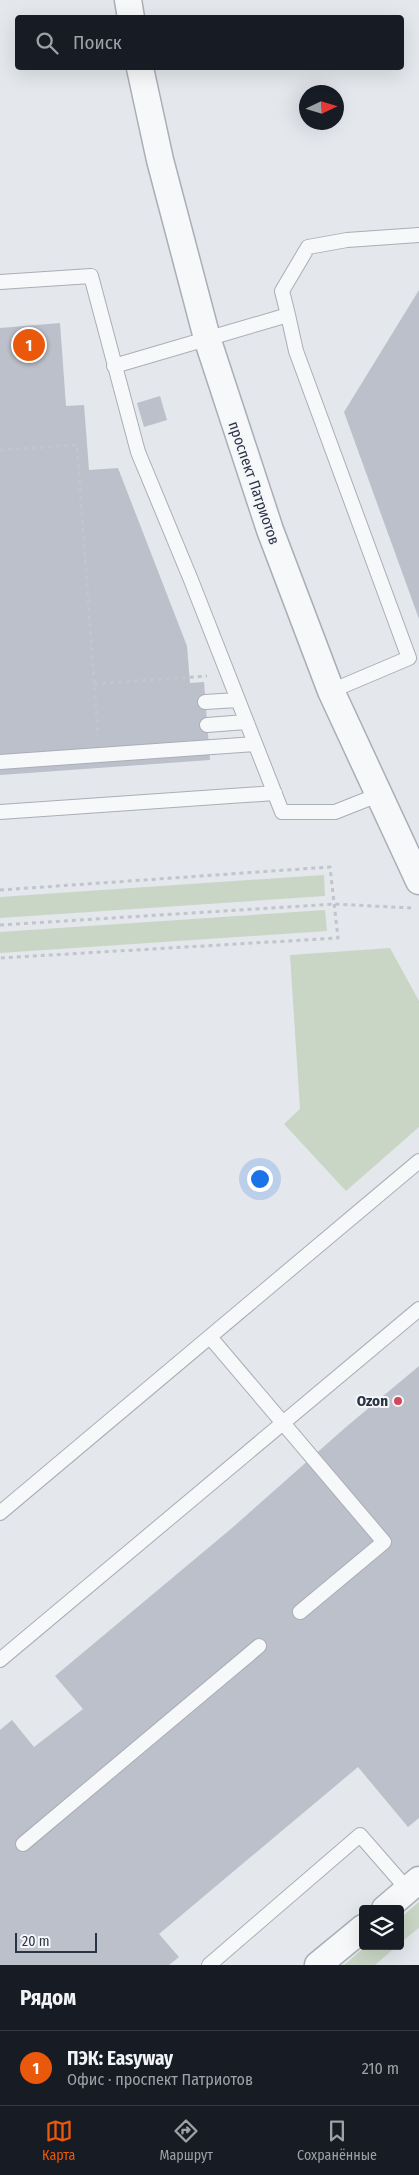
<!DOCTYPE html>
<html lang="ru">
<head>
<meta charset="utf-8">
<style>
	:root { --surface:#171b24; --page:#20242c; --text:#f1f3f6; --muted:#9ea1a6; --line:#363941; --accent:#ea580c }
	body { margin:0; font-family:"Fira Sans Condensed",sans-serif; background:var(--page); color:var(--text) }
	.controls { position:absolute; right:15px; bottom:15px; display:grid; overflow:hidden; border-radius:5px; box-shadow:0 5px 20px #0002 }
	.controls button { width:45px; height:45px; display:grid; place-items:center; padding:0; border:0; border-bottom:1px solid var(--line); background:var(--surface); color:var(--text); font:25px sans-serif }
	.compass { position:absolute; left:299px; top:85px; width:45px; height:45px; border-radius:50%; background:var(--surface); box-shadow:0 5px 20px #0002; rotate:86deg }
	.scale { position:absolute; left:15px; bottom:12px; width:82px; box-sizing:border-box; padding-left:5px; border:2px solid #2b3445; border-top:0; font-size:14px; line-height:18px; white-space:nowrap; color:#2b3445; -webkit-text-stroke:4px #f4f6f9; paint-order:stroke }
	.you { position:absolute; left:259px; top:1178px; width:18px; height:18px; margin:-12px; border:4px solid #fff; border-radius:50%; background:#1a73e8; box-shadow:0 0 0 8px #1a73e833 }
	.badge { display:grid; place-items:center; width:32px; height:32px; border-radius:50%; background:var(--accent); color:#fff; font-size:16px; font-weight:700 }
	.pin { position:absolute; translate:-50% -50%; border:2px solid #fff; box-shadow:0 1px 5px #0006 }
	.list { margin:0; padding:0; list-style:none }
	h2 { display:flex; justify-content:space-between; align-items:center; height:65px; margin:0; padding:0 20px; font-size:21px }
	h2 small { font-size:16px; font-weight:400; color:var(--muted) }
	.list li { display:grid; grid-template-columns:32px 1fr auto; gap:15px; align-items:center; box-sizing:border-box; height:75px; padding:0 20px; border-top:1px solid var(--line) }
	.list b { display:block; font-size:19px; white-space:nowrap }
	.list p { margin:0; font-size:16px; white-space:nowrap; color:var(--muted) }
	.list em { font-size:16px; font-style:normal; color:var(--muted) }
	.icon { flex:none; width:28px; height:28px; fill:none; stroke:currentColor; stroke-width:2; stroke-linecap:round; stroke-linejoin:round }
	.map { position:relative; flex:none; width:419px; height:1965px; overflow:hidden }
	.search { position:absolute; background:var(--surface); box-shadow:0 5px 20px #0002; left:15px; right:15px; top:15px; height:55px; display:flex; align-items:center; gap:12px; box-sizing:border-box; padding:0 18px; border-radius:5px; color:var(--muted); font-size:19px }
	.sheet { height:140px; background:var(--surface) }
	nav { display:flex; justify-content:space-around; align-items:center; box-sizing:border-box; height:70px; border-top:1px solid var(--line); background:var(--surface); font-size:14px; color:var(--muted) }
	nav a { display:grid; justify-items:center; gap:2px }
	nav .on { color:var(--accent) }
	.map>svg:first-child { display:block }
</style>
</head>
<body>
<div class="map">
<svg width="419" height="1965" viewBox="0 0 419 1965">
	<rect width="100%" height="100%" fill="#e4e7ec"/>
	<path fill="#c9d6c5" d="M324,875l1,21 -325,22v-21z
		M325,910l2,21 -327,22v-21z
		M390,948l29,53v126l-73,64 -62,-67 16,-15 -10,-154z
		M419,1902v26l-19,15v-25z
		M366,1946h31l-22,19h-31z"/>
	<path fill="#bbc0ca" d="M419,290v329l-75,-207z
		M60,323l6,83 18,-1 5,65 29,-2 69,178 3,37 14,-1 6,78 -210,15v-447z
		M160,396l7,24 -23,7 -7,-24z
		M419,1366v452l-11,9 -50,-60 -199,167 20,23 -10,8h-169v-235l12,-10 22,27 49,-38 -28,-33 177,-148 114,-101z"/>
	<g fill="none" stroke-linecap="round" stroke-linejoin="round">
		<g stroke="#a9aeb7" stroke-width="16">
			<path id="lane" d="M0,282l91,-6 47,176 53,128 91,232h53l43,-17
				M288,315l8,36 113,307 -78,33
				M114,366l174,-51 -6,-24 26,-44 39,-7 72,-5
				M205,702l32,-2
				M207,725l39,-3
				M0,762l255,-18
				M0,812l275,-19
				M210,1337l174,205 -84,70
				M0,1513l419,-352
				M0,1660l419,-351
				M23,1844l236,-198
				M209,1965l151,-130 48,55"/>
		</g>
		<g stroke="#a9aeb7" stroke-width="29">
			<path id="street" d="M128,0l3,18
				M140,68l20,92 47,178 63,192 61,161 88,190
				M385,1909l34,-29
				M318,1965l45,-37"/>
		</g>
		<path stroke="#c2c5cb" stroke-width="3" stroke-dasharray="4 4" stroke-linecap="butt" d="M0,450l77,-5 21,291
			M94,684l113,-8
			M0,890l330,-23 8,71 -338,20
			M0,925l334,-21 77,4"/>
		<use href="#lane" stroke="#f7f8fa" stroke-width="14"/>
		<use href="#street" stroke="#f7f8fa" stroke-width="26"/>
	</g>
	<circle fill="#d1495b" stroke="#f4f6f9" stroke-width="2" cx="398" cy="1401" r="5"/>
	<g text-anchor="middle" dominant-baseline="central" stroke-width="4" stroke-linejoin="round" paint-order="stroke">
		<g font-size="15" fill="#2b3445" stroke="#f4f6f9">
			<text transform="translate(254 483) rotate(71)">проспект Патриотов</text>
		</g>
		<g font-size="15" font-weight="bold" fill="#2b3445" stroke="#f4f6f9" text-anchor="end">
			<text x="388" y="1401">Ozon</text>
		</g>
	</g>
</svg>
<div class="controls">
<button><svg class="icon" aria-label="layers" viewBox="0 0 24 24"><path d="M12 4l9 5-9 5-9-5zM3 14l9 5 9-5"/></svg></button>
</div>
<svg class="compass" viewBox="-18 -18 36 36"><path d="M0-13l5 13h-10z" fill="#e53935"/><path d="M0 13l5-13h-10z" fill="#9ea1a6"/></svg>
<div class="scale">20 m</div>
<div class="you"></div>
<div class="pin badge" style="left:29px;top:345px">1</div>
<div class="search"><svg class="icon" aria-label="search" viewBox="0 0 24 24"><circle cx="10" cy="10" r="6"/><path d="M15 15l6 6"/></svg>Поиск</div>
</div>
<section class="sheet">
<h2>Рядом<small></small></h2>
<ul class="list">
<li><span class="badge">1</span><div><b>ПЭК: Easyway</b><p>Офис · проспект Патриотов</p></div><em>210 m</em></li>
</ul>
</section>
<nav>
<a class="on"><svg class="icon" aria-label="map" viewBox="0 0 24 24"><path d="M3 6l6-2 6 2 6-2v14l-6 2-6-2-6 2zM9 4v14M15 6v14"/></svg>Карта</a>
<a><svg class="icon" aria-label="directions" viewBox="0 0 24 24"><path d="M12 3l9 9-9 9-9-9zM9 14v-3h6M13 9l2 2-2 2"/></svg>Маршрут</a>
<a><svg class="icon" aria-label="saved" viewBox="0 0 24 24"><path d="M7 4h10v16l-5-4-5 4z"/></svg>Сохранённые</a>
</nav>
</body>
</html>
